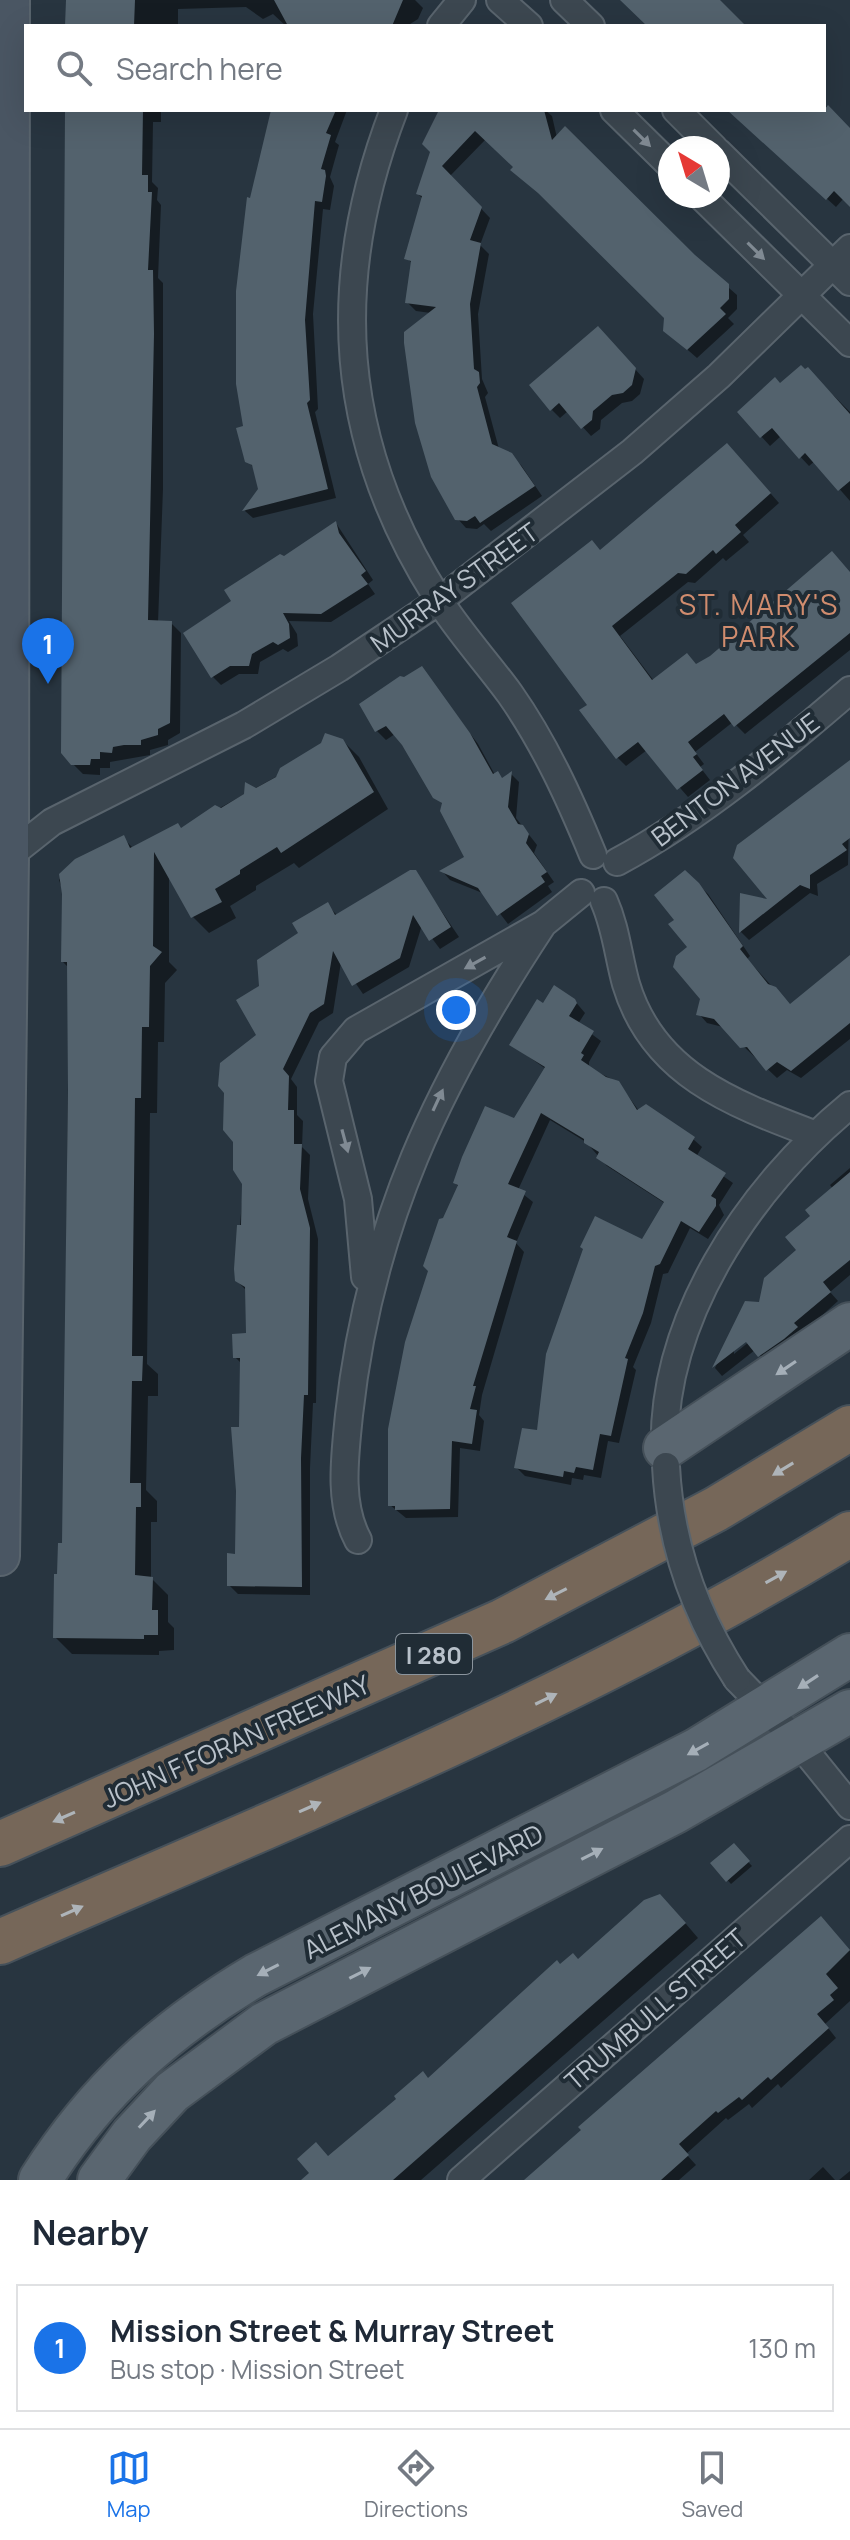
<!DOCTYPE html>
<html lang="en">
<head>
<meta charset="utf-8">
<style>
	:root { --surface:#fff; --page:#f6f6f7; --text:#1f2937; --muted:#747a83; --line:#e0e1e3; --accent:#1a73e8 }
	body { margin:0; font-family:Manrope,sans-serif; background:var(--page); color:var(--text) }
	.compass { position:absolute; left:658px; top:136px; width:72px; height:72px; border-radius:50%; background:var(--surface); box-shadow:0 8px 32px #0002; rotate:322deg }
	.you { position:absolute; left:456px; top:1010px; width:28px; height:28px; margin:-20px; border:6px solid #fff; border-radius:50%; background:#1a73e8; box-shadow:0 0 0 12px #1a73e833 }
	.badge { display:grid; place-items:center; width:52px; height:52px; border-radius:50%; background:var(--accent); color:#fff; font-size:26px; font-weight:700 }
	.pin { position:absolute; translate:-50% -66px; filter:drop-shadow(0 2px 4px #0008) }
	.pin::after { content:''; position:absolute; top:42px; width:28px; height:24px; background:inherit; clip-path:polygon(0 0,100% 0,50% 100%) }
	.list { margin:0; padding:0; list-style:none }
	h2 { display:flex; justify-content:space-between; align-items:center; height:104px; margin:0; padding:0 32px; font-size:34px }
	h2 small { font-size:26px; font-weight:400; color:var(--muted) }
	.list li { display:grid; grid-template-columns:52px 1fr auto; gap:24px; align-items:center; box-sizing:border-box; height:128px; margin:0 16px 16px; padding:0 16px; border:2px solid var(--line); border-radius:0px }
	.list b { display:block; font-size:30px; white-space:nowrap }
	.list p { margin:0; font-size:26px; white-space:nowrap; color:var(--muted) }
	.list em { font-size:26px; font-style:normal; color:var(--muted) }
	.icon { flex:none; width:44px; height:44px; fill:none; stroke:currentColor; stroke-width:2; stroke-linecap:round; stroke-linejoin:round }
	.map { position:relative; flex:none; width:850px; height:2180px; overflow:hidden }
	.search { position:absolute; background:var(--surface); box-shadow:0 8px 32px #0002; left:24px; right:24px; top:24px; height:88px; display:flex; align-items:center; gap:20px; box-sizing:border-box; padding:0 28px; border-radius:0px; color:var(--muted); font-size:30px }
	.sheet { height:248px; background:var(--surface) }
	nav { display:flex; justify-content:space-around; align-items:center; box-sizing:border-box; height:112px; border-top:2px solid var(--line); background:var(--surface); font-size:22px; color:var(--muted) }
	nav a { display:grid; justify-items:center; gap:4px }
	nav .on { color:var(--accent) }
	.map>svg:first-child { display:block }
</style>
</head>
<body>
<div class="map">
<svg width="850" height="2180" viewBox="0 0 850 2180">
	<rect width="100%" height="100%" fill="#283540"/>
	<path fill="#0007" fill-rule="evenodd" d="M67,0h348l8,8 -5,11 -11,7h-121l-13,-12 -10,5 -17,-12 -68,2v17h-111z
		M824,104l26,26v75l-6,-7 -8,9 -106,-97h94z
		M66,110h95v12h-8l-1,60 6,6 -1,12 4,5 -3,73 5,5v206l-5,134h13l10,10 -1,100 -12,7v5l-18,5v5l-40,7v6h-10v7l-17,-1 -11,-11z
		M276,110h71l-12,32 4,3 -9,32 4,9 -4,24 -7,-1 -10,105 5,95 -3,3 21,86 -83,20 -8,-7 15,-21 -5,-21 -8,-9 -2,-32z
		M444,110h101l7,6 5,22 180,157v14l-9,9 6,6 -37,34 -32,-28 2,-12 -181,-179 -36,37 40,42 -10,27 9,9 -11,60 4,65 6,14 -3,4 14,52 22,16 21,31 -51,35 -7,-7 -7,5 -11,-1 -9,-10 -26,-205 -15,-2 -9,-9 6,-38 -6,-6 16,-59 -5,-5z
		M606,337l38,42 -4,15 -8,7 -10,2 -21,17 -1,9 -9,7 -23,-25 -8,7 -8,-8z
		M808,370l42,42v89l-35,-40 -6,5 -28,-30 -11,10 -31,-34z
		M736,454l43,49 -36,32 6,7 -23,19 -3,-3 -28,25 -7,-1 -68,54 34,45 43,-15 153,-93v77l-105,84 -12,-12 -38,30 9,12 -4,3 10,13 -22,17 -41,-47 -21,16 -9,-9 -27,-52 11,-153z
		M336,523l37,57 -5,4 7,10 -44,28 -42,-1 8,13 1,12 -10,6 -5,-3 -23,13 -2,12h-19l-18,11 -8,-8 21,-75 50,-44z
		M422,669l56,75 17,31 8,4 8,-5 8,8 -3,36 21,27 -3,8 20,29 -6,4 4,6 -44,32 -23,-30 -35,-14 -7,-8 24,-15 -24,-52 -48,-71 -9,6 -9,-9 27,-52z
		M342,740l17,17 29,52 -89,59 -5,-5 -38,23v4l-26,16 6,12 -27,15 -16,-16 -24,-42v87l8,8 -12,13 -1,59h-6l-1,71h-7l-3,251 11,10v22h-10l-2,94 11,11v21h-6v56l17,17v27l6,6v22l-15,1v4l-87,-1 -17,-17 9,-92 5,-577 -6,-6 1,-68 -5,-14 5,-9 59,-33 11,11 48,-20z
		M850,761l-2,104 -31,19 1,12 -8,-3 -61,47 -8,-8 1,-37 31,8z
		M415,872l44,65 -19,12 -18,-24 -13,42 -46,27 -22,-32 -8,51 -14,9 -28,57 6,8v28l6,6 -1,26 8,8 -2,44 10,40 -2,164h-3l-3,65v127l-72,-1 -9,-9 8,-29 3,-127 2,-65 -7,-7 13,-22 -2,-45 -10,-10v-10l25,-283 39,-54 27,-28 10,10z
		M685,872l23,22 42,62 -3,3 43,47 60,-46v79l-49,39 -14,-8 -10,8 -54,-51 -16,-4 -8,-9 3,-16 -12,-51 -13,-27z
		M574,1000l11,13 -7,11 23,17 -12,21v6l29,14 21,29 54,28 9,8 -6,10 37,26 -14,22 5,10 -16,24 -18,-11 -22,45 -5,1 -12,49 -18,44 3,3 -17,73 -11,-2 -7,37 -17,-3 -1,5 -11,-2 -1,7 -46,-9 -9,-9 150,-263 -59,-38 -21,-24 -36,-22 -32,70 15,12 -17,41 8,9 -42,143 -3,20 5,6 -4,30 -20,-3 -2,69 -52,1 -16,-13 54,-285 15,-33 -4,-4 60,-62 31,-52 -34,-24 32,-39z
		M850,1168v107l-20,17 8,9 -70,63 -13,-14 -33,26 -7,-8 31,-65 14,1 39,-53 14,-35 20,-27 -3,-4zM753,1334l2,3 -21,17v-5z
		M733,1846l19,20 -21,18 -18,-20z
		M674,1910l24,28 -277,242h-103l11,-22 100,-78 131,-114 18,-5z
		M829,1928l21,23v50l-25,23 11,14 -55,50 -3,-4 -26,24 -3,-4 -21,16 -2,-2 -40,36 10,11 -17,15h-151z
		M823,2167l12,13h-26z
		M850,2171v9h-11z"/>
	<path fill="#53626d" d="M66,0h69l-1,26h-69z
		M274,0h129l-11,26h-104z
		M620,0h100l26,26h-99z
		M828,105l22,23v79l-16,-16 -8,9 -99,-90h97z
		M65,110h78l-1,65h6v17h4l-4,78h5l1,64 -6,286 24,1 -2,102 -12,6v6l-17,5v5h-17l-11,2 -1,6 -12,-1v7h-9l-1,6h-19l-10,-12z
		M271,110h65l-10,23 5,2 -10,34 4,1 1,6 -4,26 -7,-1 -10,119 5,80 -3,3 21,86 -86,22 16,-22 -6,-24 -7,-3 -9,-34 7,-2 -7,-42v-93l11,-94 3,1z
		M439,110h105l8,30 13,-14 130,129 34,29v15l-9,9 6,6 -39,36 -24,-19 1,-13 -126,-125 -28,-23 3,-3 -38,-36 -33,35 40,41 -12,33 11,3 -11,61 4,65 5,3 1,11 -3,4 15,57 20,9 23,33 -55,37 -5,-7 -8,5 -12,-1 -24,-43 -16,-54 -11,-80v-11l32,-25 -31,-4 6,-42 -7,-2 18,-63 -6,-2 14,-42 -8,-8z
		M598,326l38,42 -4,17 -9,8 -11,2 -19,16 -1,9 -11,9 -22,-26 -9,8 -21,-26z
		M801,365l4,4 3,-2 42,47v67l-12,10 -33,-38 -6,6 -27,-31 -12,10 -23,-26 38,-35 5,6z
		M727,443l44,50 -36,32 6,7 -25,22 -3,-4 -27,24 -8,-1 -66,53 40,54 35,-27 9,11 14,-8 122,-105 18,21v61l-116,94 -10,-13 -36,28 9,12 -4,3 10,13 -26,20 -39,-48 -22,17 -37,-49 8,-5 -76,-102 81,-63 8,10z
		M336,521l3,12 27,38 -5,4 7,9 -47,30 -38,-1 6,11 1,14 -12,7 -5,-3 -21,12 -3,12h-19l-19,12 -28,-45 48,-32 -7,-11 56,-36 4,2z
		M422,666l48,67 23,41 5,-3 4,7 10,-7 -4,36 10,17 5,1 6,9 -3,9 21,29 -6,4 4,6 -48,34 -19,-28 -39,-17 25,-14 -24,-46 2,-8 -9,-5 -31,-53 -16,-19 -11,6 -16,-28 41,-28 4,1z
		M325,733l18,6 31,53 -93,61 -4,-6 -37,23v4l-25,15 7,13 -31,16 -37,-66 -1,94 9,6 -12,14 -1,61h-7l-1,71h-6l-3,258h11l-1,25h-10l-2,102h11v24h-5l-1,68 18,2 -1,33h6v25h-14v4l-91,-1 1,-64h3l1,-31h4l6,-453 -1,-128h-6l1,-68 -3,-20 16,-15 49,-24 6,13 48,-25 3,5 34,-23 6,3 23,-14 1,-12 11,6 20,-11 4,-9 41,-25z
		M850,760v78l-8,6 5,6 -37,25v14l-10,-4 -61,48 1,-40 27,6 -34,-41 4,-13z
		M410,870h6l35,57 -22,14 -16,-26 -13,43 -48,28 -19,-35 -9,53 -14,9 -27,56 6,7 -1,34h6v34h8l-2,45 10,39 -2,167h-4l-3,63 1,129 -75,-1v-33l8,1 1,-63 -5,-64h8l1,-69h-7l-1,-24 14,-1 -1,-46 -10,-6 -1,-12 3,-44h4l1,-41 -9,-14v-28l-10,-12 1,-37 -6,-7 2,-23 36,-28 -20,-35 23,-14 -2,-26 41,-27 -6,-10 36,-21 7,13z
		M685,870l14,13 44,63 -3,3 28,35 8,3 14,17 60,-49v68l-59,48 -14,-9 -11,9 -19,-24 -7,1 -26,-29 -18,-4 4,-16 -27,-32 3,-11 11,-9 -19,-23 6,-4 -20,-25z
		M554,985l21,14 2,4 -8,13 25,15 -13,22 3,2 -3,5 25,17 13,4 18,29 9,-6 49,33 -7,12 38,24 -15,23 5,3v7l-17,26 -18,-11 -21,43 -5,2 -12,47 -18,45 3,1 -17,77 -11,-2 -7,36 -17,-3 -2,6 -10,-2 -1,6 -49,-9 8,-40 15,2 9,-76 37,-105 -3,-2 15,-31 47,23 22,-37 -68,-44 3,-6 -15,-9v-4l-43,-26 -33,71 18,7 -19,46 10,4 -44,145h3l-6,23 7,1 -5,34 -20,-3 -2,68 -55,1v-4h-7v-77l17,-87 23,-71 -5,-5 16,-47 4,-1 15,-33 -5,-2 9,-26 23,-51 29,12 31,-51 -36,-22 28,-46 6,4z
		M850,1172v88l-27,22 8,10 -37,31 4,4 -14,12 -26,18 -12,-15 -34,26 33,-67 14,1 5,-24 32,-28 -11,-13 25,-21 -5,-6z
		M734,1843l16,18 -24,21 -16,-19z
		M660,1894l26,29 -293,257h-92l8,-7 -12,-14 19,-17 12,14 68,-57 -2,-3 29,-25 5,7 129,-118 3,4 13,-11 5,6 66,-59z
		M821,1916l29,34 -24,24 12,14 -8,7 4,5 -17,14 12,14 -58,52 -3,-3 -26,23 -3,-3 -21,16 -2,-2 -37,33 10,11 -28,25h-137l57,-50 -3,-3z"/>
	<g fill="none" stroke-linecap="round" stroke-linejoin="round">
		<g stroke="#59646d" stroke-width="30">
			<path id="street" d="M500,0l29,26
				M564,0l27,26
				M441,26l21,-26
				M394,110c-66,171 -56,331 43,487 21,34 49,64 73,97 35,50 60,105 83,161
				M614,110l56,55
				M676,110l38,38
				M718,152l132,130
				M701,196l149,147
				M9,856l43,-34 192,-97 95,-57 100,-67 193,-149 87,-76 131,-128
				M617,862c84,-45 161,-110 233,-172
				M604,901c12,27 14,54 22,83 27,91 108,120 190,151
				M365,1277l-7,-78 -29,-118 4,-24 23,-27 187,-106 38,-31
				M665,1458c-7,-136 84,-270 185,-353
				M358,1540c-20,-37 -13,-84 -9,-125 21,-191 89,-332 194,-491
				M737,1679l62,64 51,63
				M461,2180l389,-341"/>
		</g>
		<g stroke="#59646d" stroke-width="42">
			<path id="secondary" d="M0,1556l9,-700 1,-856"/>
		</g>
		<g stroke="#455059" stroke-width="46">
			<path id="primary" d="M665,1448l185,-124
				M40,2180c57,-90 125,-151 216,-205l440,-225 154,-95
				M99,2180l33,-45 40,-43 92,-68 411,-212 175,-101"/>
		</g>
		<g stroke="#46515a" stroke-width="48">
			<path id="highway" d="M0,1844l503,-223 213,-112 134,-81
				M0,1942c288,-126 581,-244 850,-408"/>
		</g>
		<use href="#street" stroke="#3c4750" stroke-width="26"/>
		<use href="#secondary" stroke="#4a5663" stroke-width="38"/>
		<use href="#primary" stroke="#5a6670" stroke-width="42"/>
		<use href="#highway" stroke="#766759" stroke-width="44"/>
		<g stroke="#59646d" stroke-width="30" stroke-linecap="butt">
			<path id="street-bridge" d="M666,1466c4,78 28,147 71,213"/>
		</g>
		<use href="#street-bridge" stroke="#3c4750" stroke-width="26"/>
	</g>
	<defs><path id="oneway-solid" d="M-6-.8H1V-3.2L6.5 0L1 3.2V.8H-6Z" transform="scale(2)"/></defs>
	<g fill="#808a93">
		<use href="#oneway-solid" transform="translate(642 138) rotate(45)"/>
		<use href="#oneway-solid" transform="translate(756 251) rotate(45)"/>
		<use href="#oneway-solid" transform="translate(475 963) rotate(151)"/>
		<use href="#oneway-solid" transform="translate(438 1100) rotate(-65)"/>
		<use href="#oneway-solid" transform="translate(345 1141) rotate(75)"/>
	</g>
	<g fill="#a5afb8">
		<use href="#oneway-solid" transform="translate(786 1368) rotate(146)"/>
		<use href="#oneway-solid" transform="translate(808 1682) rotate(147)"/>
		<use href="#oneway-solid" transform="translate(698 1749) rotate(151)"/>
		<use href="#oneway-solid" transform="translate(592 1854) rotate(-27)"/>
		<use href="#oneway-solid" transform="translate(268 1970) rotate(153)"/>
		<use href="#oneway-solid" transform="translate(360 1973) rotate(-27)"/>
		<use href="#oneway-solid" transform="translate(147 2119) rotate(-47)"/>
	</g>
	<g fill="#aeb4b9">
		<use href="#oneway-solid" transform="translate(783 1469) rotate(149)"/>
		<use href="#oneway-solid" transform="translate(776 1577) rotate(-29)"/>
		<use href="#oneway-solid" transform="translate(556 1594) rotate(153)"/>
		<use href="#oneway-solid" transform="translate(546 1699) rotate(-26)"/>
		<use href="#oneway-solid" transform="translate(310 1807) rotate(-24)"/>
		<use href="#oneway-solid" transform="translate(64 1817) rotate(156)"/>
		<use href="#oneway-solid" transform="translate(72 1911) rotate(-24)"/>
	</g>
	<g text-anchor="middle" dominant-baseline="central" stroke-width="8" stroke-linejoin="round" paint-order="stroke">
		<rect fill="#202c35" stroke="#8a949d" stroke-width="2" x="396" y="1634" width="76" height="40" rx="6"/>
		<g font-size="24" font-weight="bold" fill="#b8c1ca">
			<text x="434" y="1654">I 280</text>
		</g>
		<g font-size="26" fill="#b8c1ca" stroke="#202c35">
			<text transform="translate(454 587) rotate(-36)">MURRAY STREET</text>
			<text transform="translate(735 779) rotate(-37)">BENTON AVENUE</text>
			<text transform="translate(236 1741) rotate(-24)">JOHN F FORAN FREEWAY</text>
			<text transform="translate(423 1891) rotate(-27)">ALEMANY BOULEVARD</text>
			<text transform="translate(655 2009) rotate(-41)">TRUMBULL STREET</text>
		</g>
		<g font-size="28" letter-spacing="2" fill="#d08c6e" stroke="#202c35">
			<text x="759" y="604">ST. MARY'S<tspan x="759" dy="32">PARK</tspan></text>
		</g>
	</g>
</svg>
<svg class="compass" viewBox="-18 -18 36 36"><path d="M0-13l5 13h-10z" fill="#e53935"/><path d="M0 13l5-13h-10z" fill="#747a83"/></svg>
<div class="you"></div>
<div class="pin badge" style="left:48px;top:684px">1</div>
<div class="search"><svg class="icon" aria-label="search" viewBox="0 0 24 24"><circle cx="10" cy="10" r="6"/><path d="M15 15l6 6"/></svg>Search here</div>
</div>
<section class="sheet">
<h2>Nearby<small></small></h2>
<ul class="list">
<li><span class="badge">1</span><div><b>Mission Street &amp; Murray Street</b><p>Bus stop · Mission Street</p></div><em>130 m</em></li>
</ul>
</section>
<nav>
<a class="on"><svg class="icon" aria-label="map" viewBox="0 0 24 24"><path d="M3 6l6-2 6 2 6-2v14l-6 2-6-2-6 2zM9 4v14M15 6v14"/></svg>Map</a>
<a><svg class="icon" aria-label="directions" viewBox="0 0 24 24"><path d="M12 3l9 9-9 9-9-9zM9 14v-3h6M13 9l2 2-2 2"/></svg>Directions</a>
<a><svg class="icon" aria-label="saved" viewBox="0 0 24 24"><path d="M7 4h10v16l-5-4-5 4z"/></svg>Saved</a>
</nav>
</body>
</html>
